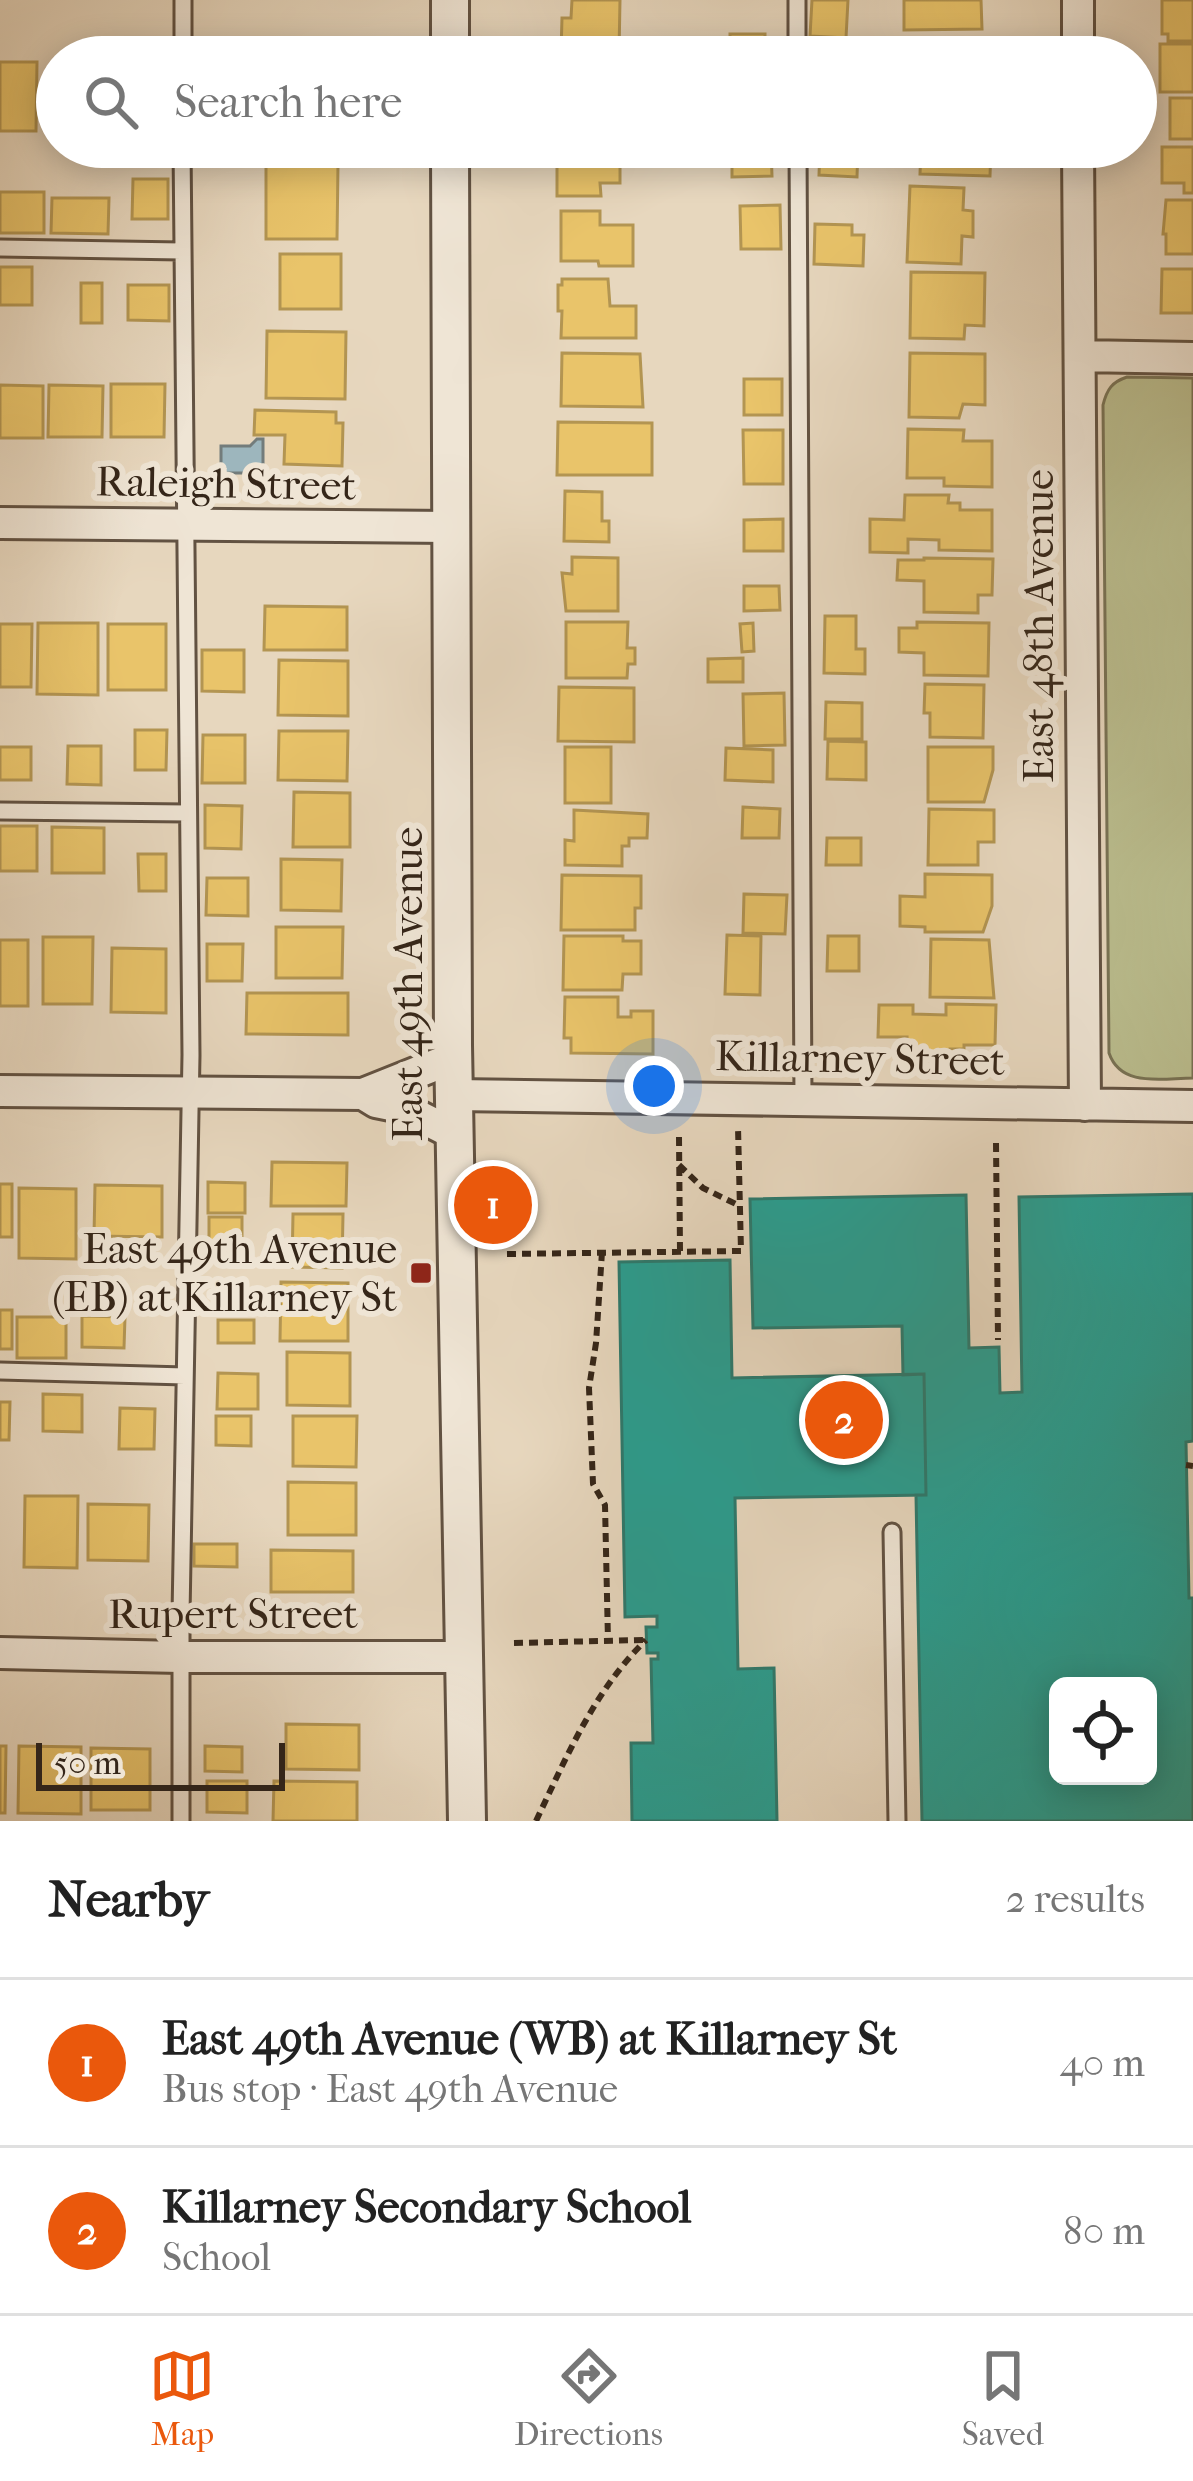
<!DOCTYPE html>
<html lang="en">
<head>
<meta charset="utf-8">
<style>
	:root { --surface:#fff; --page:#f2f2f2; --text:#222; --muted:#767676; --line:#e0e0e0; --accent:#ea580c }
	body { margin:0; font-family:"IM FELL French Canon",serif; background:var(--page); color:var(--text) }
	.controls { position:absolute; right:36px; bottom:36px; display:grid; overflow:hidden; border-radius:18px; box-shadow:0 6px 30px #0003 }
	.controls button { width:108px; height:108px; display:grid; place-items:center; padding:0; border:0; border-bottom:3px solid var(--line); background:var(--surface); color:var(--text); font:60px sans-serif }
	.scale { position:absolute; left:36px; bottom:30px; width:249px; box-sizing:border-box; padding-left:12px; border:6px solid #352619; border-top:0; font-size:33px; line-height:42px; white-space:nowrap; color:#352619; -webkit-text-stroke:9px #efe5d5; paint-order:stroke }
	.you { position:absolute; left:654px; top:1086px; width:42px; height:42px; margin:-30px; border:9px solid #fff; border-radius:50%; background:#1a73e8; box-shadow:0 0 0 18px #1a73e833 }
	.badge { display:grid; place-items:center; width:78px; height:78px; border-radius:50%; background:var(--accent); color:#fff; font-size:39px; font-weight:700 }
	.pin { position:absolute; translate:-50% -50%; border:6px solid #fff; box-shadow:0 3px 12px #0006 }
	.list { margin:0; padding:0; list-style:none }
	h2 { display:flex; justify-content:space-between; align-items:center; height:156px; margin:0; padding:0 48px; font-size:51px }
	h2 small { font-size:39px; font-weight:400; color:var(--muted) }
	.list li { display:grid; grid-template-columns:78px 1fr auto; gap:36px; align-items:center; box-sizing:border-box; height:168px; padding:0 48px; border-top:3px solid var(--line) }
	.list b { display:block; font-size:45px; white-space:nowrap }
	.list p { margin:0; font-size:39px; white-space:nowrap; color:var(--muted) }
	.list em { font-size:39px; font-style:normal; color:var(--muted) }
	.icon { flex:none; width:66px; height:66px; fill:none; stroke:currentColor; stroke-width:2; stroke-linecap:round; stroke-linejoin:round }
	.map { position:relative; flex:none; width:1193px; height:1821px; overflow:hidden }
	.search { position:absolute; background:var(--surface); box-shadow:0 6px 30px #0003; left:36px; right:36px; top:36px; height:132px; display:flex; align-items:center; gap:30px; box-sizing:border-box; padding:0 42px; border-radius:66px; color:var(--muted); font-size:45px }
	.sheet { height:492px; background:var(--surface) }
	nav { display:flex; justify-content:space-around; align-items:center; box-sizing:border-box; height:168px; border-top:3px solid var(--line); background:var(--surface); font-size:33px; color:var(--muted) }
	nav a { display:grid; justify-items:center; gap:6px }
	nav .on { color:var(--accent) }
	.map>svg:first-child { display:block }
</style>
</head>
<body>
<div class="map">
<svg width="1193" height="1821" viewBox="0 0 1193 1821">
	<rect width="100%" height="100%" fill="#e7d7be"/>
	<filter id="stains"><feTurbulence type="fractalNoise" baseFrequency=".00167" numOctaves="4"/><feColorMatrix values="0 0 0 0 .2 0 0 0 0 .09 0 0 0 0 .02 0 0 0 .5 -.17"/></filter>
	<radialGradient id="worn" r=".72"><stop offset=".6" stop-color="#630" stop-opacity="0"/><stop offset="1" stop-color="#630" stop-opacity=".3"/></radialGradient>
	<path fill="#babd8e" stroke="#787254" stroke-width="3" d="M1127,377l66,1v700c-31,0 -72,10 -84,-25l-6,-648c4,-16 9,-23 24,-28z"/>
	<path fill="#9db6bd" stroke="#737c7b" stroke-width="3" d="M257,439h6v34h-42v-27h29z"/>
	<path fill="#e9c46a" stroke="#b39552" stroke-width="3" d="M572,0h48l-1,54 -58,-1 1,-35h9z
		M812,0h36l-2,38 -36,-2z
		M904,0h77l1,29 -78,1z
		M1162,0h31v41h-25v-7h-6z
		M730,34h35v23h-35z
		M273,44h71l1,13h-72z
		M1160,44h33v48h-33z
		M924,46l63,2 -1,9h-62z
		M0,62h37l-1,69h-36z
		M47,69h10v59h-11z
		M1170,98h23v41h-23z
		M289,147h57v6h-57z
		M557,147h63v36h-20l1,13h-44z
		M732,147h39l1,29 -40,1z
		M820,147h38l-1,30 -38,-2z
		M921,147h70l-1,29 -70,-2z
		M1162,147h31v46h-9v-10h-22z
		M266,164h72l-1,75h-71z
		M133,179h35v40h-36z
		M910,186l54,2 -1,22 10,1v26l-11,-1 -1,28 -54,-2z
		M0,192h44v41h-44z
		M52,198h57l-1,36 -57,-1z
		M1166,200h27v54h-27v-20h-3z
		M780,205l1,44h-40l-1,-43z
		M561,211h39v14h33v41h-34l-1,-5h-37z
		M815,224l37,1v10h12l-1,31 -49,-2z
		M280,254h61v55h-61z
		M0,267h32v38h-32z
		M1162,269h31v44h-32z
		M911,272l74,1 -1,53 -19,-1 -1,14 -54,-1z
		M562,279h46l2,27h26v32h-75l1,-27h-4v-26h4z
		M81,283h21v40h-21z
		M128,285h41v36l-41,-1z
		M267,331l79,1 -1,67 -79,-1z
		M562,353l78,1 3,53 -82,-1z
		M910,353l75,1v51l-22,-1 -4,14 -50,-1z
		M744,379h38v36h-38z
		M111,384h54l-1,53h-53z
		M0,385l43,1v52h-43z
		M49,385l54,1 -1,51h-54z
		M255,410l81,2v11h7l-1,43 -58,-2 1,-29h-31z
		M558,422l94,1v52h-95z
		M908,429l56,1 -1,11h29v46l-48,-1v-8h-37z
		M743,430h40v54h-39z
		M565,491l37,1v29h7v21l-45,-1z
		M905,495h44l-1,8h12v7h32v41l-53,-1v-10l-31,-1v14l-38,-1v-33l34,1z
		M783,519v32h-39v-31z
		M572,557l46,1v53h-52l-4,-38 10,1z
		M924,558l69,1 -1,36h-14v18l-54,-1v-31l-27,-1 1,-20h26z
		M744,586h35l1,24 -36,1z
		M265,606l82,1v43h-83z
		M825,616h31v33h9v25l-41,-1z
		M566,622h62l-1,26h8v16h-7l-1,14h-61z
		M917,622l72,1 -1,53 -64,-1v-22l-25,-1v-24h18z
		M38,623h60v72l-61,-1z
		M753,623l1,28 -12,1 -2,-28z
		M0,624h32l-1,63h-31z
		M108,624h58v66h-58z
		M202,650h42v42l-42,-1z
		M743,658v24h-35v-23z
		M279,660l69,1v55l-70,-1z
		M925,684l59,1 -1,53 -53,-1v-24h-6z
		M559,687l75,1v54l-76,-1z
		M784,693l1,52 -41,1 -1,-52z
		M826,702l36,1v36h-37z
		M135,730h32l-1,40h-31z
		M279,731h69l-1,50 -69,-1z
		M203,735h42v48h-43z
		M828,741l38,1v38l-39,-1z
		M68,746h33v39l-34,-1z
		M0,747h31v33h-31z
		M565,747h46v56h-46z
		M928,747h65v23l-9,32h-56z
		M726,748l47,2v32l-48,-2z
		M294,792l56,1v54h-57z
		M205,805l37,1 -1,43 -36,-1z
		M743,807l37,2 -1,29h-37z
		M929,809l65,1v32h-16v23h-50z
		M574,810l74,4 -1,24h-18v8h-7v20l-57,-1v-25l9,1z
		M0,826h37v45h-37z
		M52,827l52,1v45h-52z
		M827,838h34v27h-35z
		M138,854h28v37h-27z
		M281,859l61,1 -1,51 -60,-1z
		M925,874l67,1v31l-9,26h-58v-5l-25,-1v-30l25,1z
		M562,875l79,1v32h-6v22h-74z
		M207,878h41v38l-42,-1z
		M744,894l43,1 -2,39 -42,-1z
		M276,927h67l-1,51h-66z
		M727,935l34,1 -1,59 -35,-1z
		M564,936h59v5h18v33h-18l-1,16h-59z
		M828,936h31v35h-32z
		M43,937h50l-1,67h-49z
		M931,939l58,1 5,58 -64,-1z
		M0,940h28v66h-28z
		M207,944h36l-1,37h-35z
		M112,948l54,1v64l-55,-1z
		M247,993h101v42l-102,-1z
		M565,997h53v20h13v-6h22v43l-82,-1v-15h-7z
		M946,1004l50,1 -1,40h-31v4h-14v10h-44l1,-22h-29l1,-32h34v9l33,1z
		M272,1162l75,1 -1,43h-75z
		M208,1182l37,1v30h-37z
		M0,1184h12v53h-12z
		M95,1185l67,1v51l-68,-1z
		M19,1188l57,1v70l-57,-1z
		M293,1214h50l-1,54 -50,-1z
		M209,1217h33v24h-33z
		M281,1282l67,1v58h-68z
		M0,1310h12v39h-12z
		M82,1316l43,1 -1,31 -42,-1z
		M17,1317h49v41h-49z
		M218,1320h36v23h-36z
		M287,1352l63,1v53l-63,-1z
		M218,1373l40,1v35h-41z
		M43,1394l39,1v37l-39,-1z
		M0,1402h10l-1,38h-9z
		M120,1408l35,1 -1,40h-35z
		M216,1416h35v30l-35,-1z
		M293,1416h64l-1,51 -63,-1z
		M288,1482l68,1v52h-68z
		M25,1496h53l-1,72 -53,-1z
		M88,1504l61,1 -1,56 -60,-1z
		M194,1544h43v23l-43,-1z
		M271,1550l82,1v41h-82z
		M286,1724l73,1v45l-73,-1z
		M0,1746h6l-1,67h-5z
		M19,1746l62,1v67l-63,-1z
		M205,1746l37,1v25l-37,-1z
		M91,1748l59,1v61h-59z
		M207,1781h40v32l-40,-1z
		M274,1781l83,1v39h-84z"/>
	<path fill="#2a9d8f" stroke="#2d796c" stroke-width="3" fill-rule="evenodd" d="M1193,1194v247l-7,1 3,156h4v223h-271l-6,-326h10l-2,-121 -21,1 -1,-49 -149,2 -3,-129 216,-4 3,153 30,-1 1,46 22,-1 -3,-195zM1058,1686h90v90h-90z
		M730,1260l2,118 192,-4 2,121 -191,3 3,171 36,-1 3,153h-145l-1,-78h22l-2,-84h7v-6h-11l-1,-26h11v-11l-32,1 -6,-355z"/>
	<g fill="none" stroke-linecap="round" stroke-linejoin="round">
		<g stroke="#625242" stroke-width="21">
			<path id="service" d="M797,0v57
				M183,57v-57
				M798,147l5,953
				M0,248l181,3
				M0,811l187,2
				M0,1371l185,5
				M892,1532l5,289
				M181,1821v-206l10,-560 -9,-908"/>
		</g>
		<g stroke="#625242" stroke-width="36">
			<path id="minor" d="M1078,0v57
				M1078,147l7,958
				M1080,356l113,2
				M0,523l451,4
				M0,1091l363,3 13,8 25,5 53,27
				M363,1094l90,-36
				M453,1095l740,11
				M0,1653l180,4h284"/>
		</g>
		<g stroke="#625242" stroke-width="42">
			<path id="tertiary" d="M450,0v57
				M450,147l3,898 14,776"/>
		</g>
		<path stroke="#352619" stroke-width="6" stroke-dasharray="9 6" stroke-linecap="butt" d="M679,1137l1,114
			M996,1143l2,197
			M679,1165l24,23 37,18
			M602,1252l-6,91 -7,45 4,96 12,21 3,136
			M507,1254l234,-3 -3,-124
			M1186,1465l7,1
			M514,1643l129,-3
			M536,1821c31,-65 58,-130 110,-181"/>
		<use href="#service" stroke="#efe5d5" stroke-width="15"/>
		<use href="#minor" stroke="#efe5d5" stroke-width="30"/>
		<use href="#tertiary" stroke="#efe5d5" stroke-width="36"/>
	</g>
	<rect fill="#8f2418" stroke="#efe5d5" stroke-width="4.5" x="409" y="1261" width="24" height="24" rx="6"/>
	<g text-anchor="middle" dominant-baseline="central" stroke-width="12" stroke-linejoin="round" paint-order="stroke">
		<g font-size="42" fill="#352619" stroke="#efe5d5">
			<text transform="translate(226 484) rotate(1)">Raleigh Street</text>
			<text transform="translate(1039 626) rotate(-90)">East 48th Avenue</text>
			<text transform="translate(408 984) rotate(-90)">East 49th Avenue</text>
			<text transform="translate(860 1059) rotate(1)">Killarney Street</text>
			<text x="233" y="1614">Rupert Street</text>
		</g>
		<g font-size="42" fill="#352619" stroke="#efe5d5" text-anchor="end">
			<text x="397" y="1249">East 49th Avenue<tspan x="397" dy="48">(EB) at Killarney St</tspan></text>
		</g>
	</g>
	<rect width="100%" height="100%" filter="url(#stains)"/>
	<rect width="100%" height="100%" fill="url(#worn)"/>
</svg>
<div class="controls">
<button><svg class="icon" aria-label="locate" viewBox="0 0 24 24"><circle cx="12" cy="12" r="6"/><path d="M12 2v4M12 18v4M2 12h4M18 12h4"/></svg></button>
</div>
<div class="scale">50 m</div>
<div class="you"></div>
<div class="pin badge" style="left:493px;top:1205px">1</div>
<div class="pin badge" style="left:844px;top:1420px">2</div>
<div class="search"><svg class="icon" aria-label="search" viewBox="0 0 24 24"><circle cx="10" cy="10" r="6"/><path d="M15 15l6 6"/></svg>Search here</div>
</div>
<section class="sheet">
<h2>Nearby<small>2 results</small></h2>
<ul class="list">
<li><span class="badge">1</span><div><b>East 49th Avenue (WB) at Killarney St</b><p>Bus stop · East 49th Avenue</p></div><em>40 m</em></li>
<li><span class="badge">2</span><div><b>Killarney Secondary School</b><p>School</p></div><em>80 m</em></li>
</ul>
</section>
<nav>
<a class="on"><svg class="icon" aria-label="map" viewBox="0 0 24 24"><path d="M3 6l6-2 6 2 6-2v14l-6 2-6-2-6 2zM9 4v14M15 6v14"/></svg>Map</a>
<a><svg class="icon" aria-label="directions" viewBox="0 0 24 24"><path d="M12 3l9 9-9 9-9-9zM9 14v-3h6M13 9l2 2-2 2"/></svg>Directions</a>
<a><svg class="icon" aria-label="saved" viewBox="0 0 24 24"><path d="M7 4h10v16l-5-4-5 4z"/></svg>Saved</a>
</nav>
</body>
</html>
